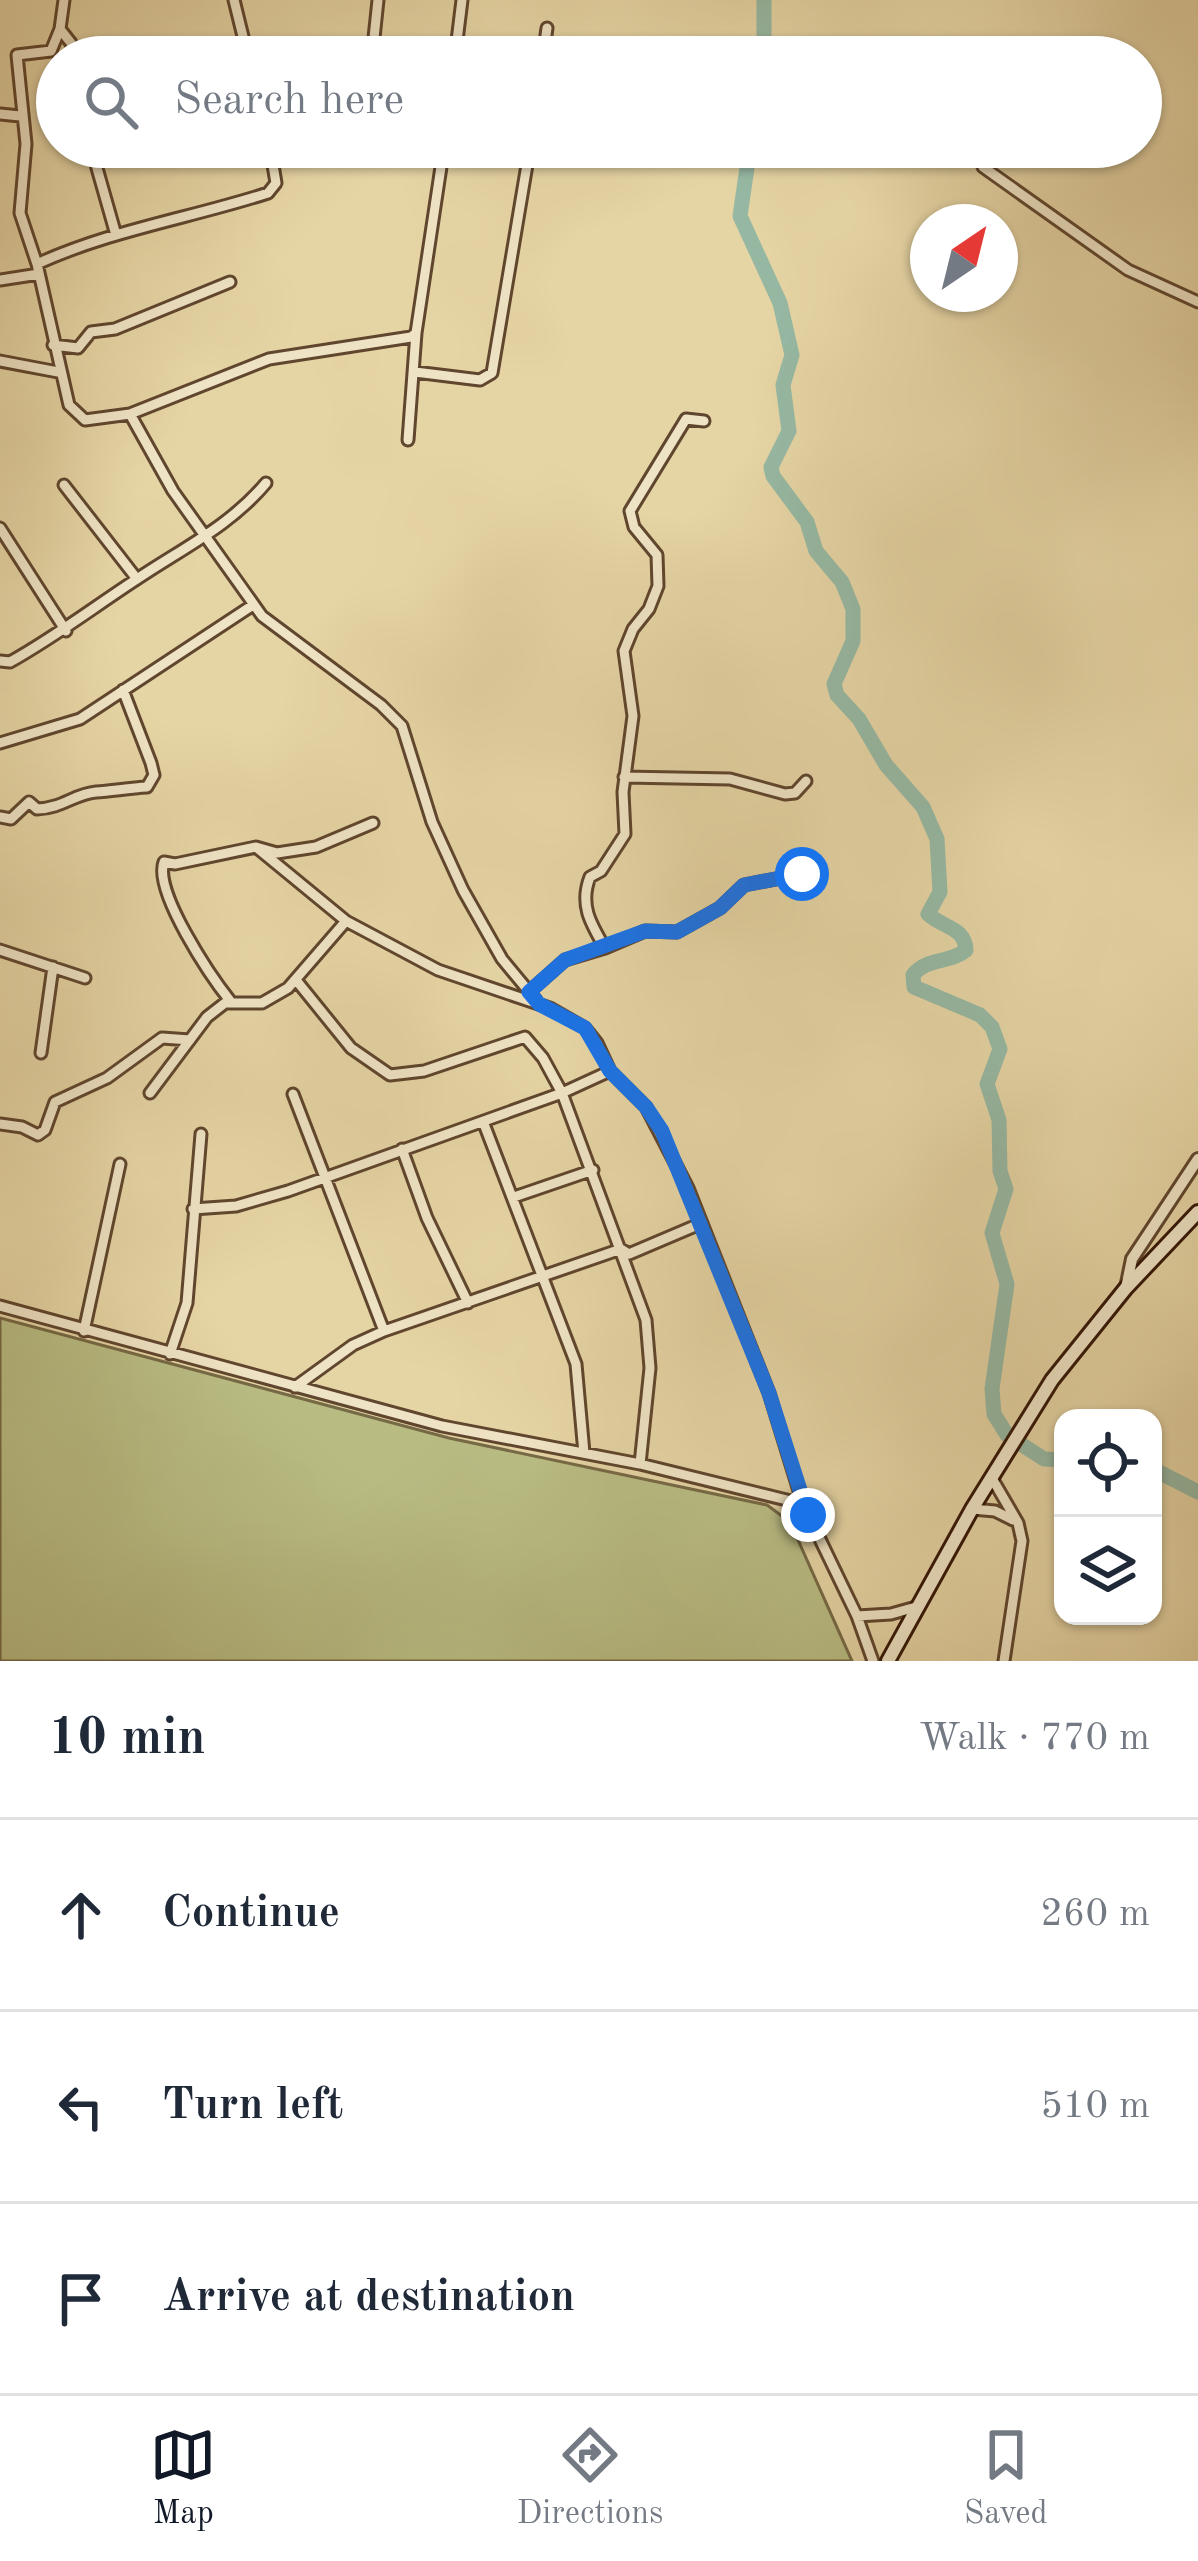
<!DOCTYPE html>
<html lang="en">
<head>
<meta charset="utf-8">
<style>
	:root { --surface:#fff; --page:#f2f2f3; --text:#1f2937; --muted:#747a83; --line:#e0e1e3; --accent:#111827 }
	body { margin:0; font-family:"Old Standard TT",serif; background:var(--page); color:var(--text) }
	.controls { position:absolute; right:36px; bottom:36px; display:grid; overflow:hidden; border-radius:24px; box-shadow:0 3px 9px #0004 }
	.controls button { width:108px; height:108px; display:grid; place-items:center; padding:0; border:0; border-bottom:3px solid var(--line); background:var(--surface); color:var(--text); font:60px sans-serif }
	.compass { position:absolute; left:910px; top:204px; width:108px; height:108px; border-radius:50%; background:var(--surface); box-shadow:0 3px 9px #0004; rotate:35deg }
	.stop { position:absolute; width:36px; height:36px; margin:-27px; border:9px solid #1a73e8; border-radius:50%; background:#fff }
	.stop.end { background:#1a73e8; border-color:#fff; box-shadow:0 3px 12px #0008 }
	.list { margin:0; padding:0; list-style:none }
	h2 { display:flex; justify-content:space-between; align-items:center; height:156px; margin:0; padding:0 48px; font-size:51px }
	h2 small { font-size:39px; font-weight:400; color:var(--muted) }
	.list li { display:grid; grid-template-columns:78px 1fr auto; gap:36px; align-items:center; box-sizing:border-box; height:192px; padding:0 48px; border-top:3px solid var(--line) }
	.list b { display:block; font-size:45px; white-space:nowrap }
	.list em { font-size:39px; font-style:normal; color:var(--muted) }
	.icon { flex:none; width:66px; height:66px; fill:none; stroke:currentColor; stroke-width:2; stroke-linecap:round; stroke-linejoin:round }
	.map { position:relative; flex:none; width:1198px; height:1661px; overflow:hidden }
	.search { position:absolute; background:var(--surface); box-shadow:0 3px 9px #0004; left:36px; right:36px; top:36px; height:132px; display:flex; align-items:center; gap:30px; box-sizing:border-box; padding:0 42px; border-radius:66px; color:var(--muted); font-size:45px }
	.sheet { height:732px; background:var(--surface) }
	nav { display:flex; justify-content:space-around; align-items:center; box-sizing:border-box; height:168px; border-top:3px solid var(--line); background:var(--surface); font-size:33px; color:var(--muted) }
	nav a { display:grid; justify-items:center; gap:6px }
	nav .on { color:var(--accent) }
	.map>svg:first-child { display:block }
</style>
</head>
<body>
<div class="map">
<svg width="1198" height="1661" viewBox="0 0 1198 1661">
	<rect width="100%" height="100%" fill="#e5d4a4"/>
	<filter id="stains"><feTurbulence type="fractalNoise" baseFrequency=".00167" numOctaves="4"/><feColorMatrix values="0 0 0 0 .2 0 0 0 0 .09 0 0 0 0 .02 0 0 0 .5 -.17"/></filter>
	<radialGradient id="worn" r=".72"><stop offset=".6" stop-color="#630" stop-opacity="0"/><stop offset="1" stop-color="#630" stop-opacity=".3"/></radialGradient>
	<path fill="#b8bc83" stroke="#766945" stroke-width="3" d="M0,1318l449,120 318,67 23,17 62,139h-852z"/>
	<g fill="none" stroke-linecap="round" stroke-linejoin="round">
		<path stroke="#96b8a3" stroke-width="15" d="M764,57v-57
			M750,147l-10,69 40,87 12,52 -9,30 6,46 -18,36 2,9 34,46 9,29 26,31 11,27v32l-19,43 3,11 22,24 27,46 37,42 14,32 3,53 -12,22c15,14 37,13 38,36 -16,14 -39,7 -53,25l1,12 66,28 12,12 8,22 -13,35 12,36 1,51 6,18 -14,44 15,51 -15,105 2,25 13,21 37,24 19,1
			M1153,1469l45,23"/>
		<g stroke="#60462e" stroke-width="15">
			<path id="minor" d="M64,0l-4,29 -9,22 -34,4 9,89 -6,69 17,51 32,141 16,15 45,-6 139,-55 142,-22 5,-4 28,-186
				M234,0l14,57
				M60,29l11,14 3,14
				M372,57l6,-57
				M455,57l7,-57
				M543,57l4,-29
				M0,114l20,2
				M91,147l25,88
				M983,167l145,103 70,32
				M37,264c74,-34 154,-46 231,-71l8,-10 -6,-36
				M0,280l39,-6
				M53,345l25,3 13,-16 24,-3 115,-47
				M0,361l58,11
				M415,372l65,8 12,-7 38,-226
				M130,414l43,77 89,125 119,89 21,21 30,96 31,68 39,69 34,41
				M408,440l8,-107
				M64,485l73,94
				M0,528l66,103
				M0,661l10,1c45,-25 84,-55 127,-83 46,-31 93,-53 129,-96
				M0,743l80,-24 173,-114
				M624,777l106,2 55,15 10,-1 11,-12
				M0,817l11,2 18,-17 8,7c26,-1 37,-15 59,-17 16,-1 33,-4 51,-5l7,-12 -3,-12 -28,-73
				M256,847l90,74 92,49 112,38 35,20 12,15 13,28 36,36 42,81 81,205 34,111 54,112 16,45
				M605,948c-14,-24 -26,-43 -15,-71l11,-6 24,-37 -2,-42 10,-76 -9,-65 9,-22 16,-20 9,-23 -1,-31 -23,-28 -4,-16 56,-92 18,2
				M0,950l85,28
				M529,992l36,-32 40,-12 40,-17 32,1 43,-24 24,-23 58,-11 9,6
				M231,1002c-20,-25 -78,-111 -67,-140l11,2 81,-17 21,6 39,-6 57,-24
				M41,1053l12,-86
				M610,1071l-48,22 84,227 4,48 -10,96
				M150,1093l57,-76 18,-14h37l26,-15 58,-67
				M293,1094l91,237
				M0,1124l22,3 16,8 7,-5 10,-28 52,-24 55,-40 28,2
				M484,1124l92,240 8,89
				M402,1149l25,69 41,85
				M514,1197l79,-27
				M193,1209l43,-3 52,-15 274,-98 -19,-35 -18,-21 -101,34 -34,4 -39,-27 -55,-68
				M0,1306l442,120 198,38 163,40
				M84,1331l36,-167
				M170,1354l17,-51 14,-169
				M295,1387l58,-42 31,-14 237,-82 8,5 73,-31
				M993,1480l25,43 4,18 -18,120
				M972,1509l23,2 18,9
				M857,1616l34,-2 25,-7"/>
		</g>
		<g stroke="#60462e" stroke-width="16">
			<path id="tertiary" d="M1126,1288l6,-29 66,-100"/>
		</g>
		<g stroke="#341607" stroke-width="18">
			<path id="secondary" d="M888,1661l84,-152 80,-129 74,-92 72,-76"/>
		</g>
		<use href="#minor" stroke="#eee3c4" stroke-width="9"/>
		<use href="#tertiary" stroke="#eee3c4" stroke-width="10"/>
		<use href="#secondary" stroke="#eee3c4" stroke-width="12"/>
	</g>
	<g fill="none" stroke-linecap="round" stroke-linejoin="round">
		<path stroke="#1a73e8" stroke-width="15" d="M802,874l-58,11 -24,23 -43,24 -32,-1 -80,29 -36,32 10,12 46,24 25,43 36,36 16,24 107,262 39,122"/>
	</g>
	<rect width="100%" height="100%" filter="url(#stains)"/>
	<rect width="100%" height="100%" fill="url(#worn)"/>
</svg>
<div class="controls">
<button><svg class="icon" aria-label="locate" viewBox="0 0 24 24"><circle cx="12" cy="12" r="6"/><path d="M12 2v4M12 18v4M2 12h4M18 12h4"/></svg></button>
<button><svg class="icon" aria-label="layers" viewBox="0 0 24 24"><path d="M12 4l9 5-9 5-9-5zM3 14l9 5 9-5"/></svg></button>
</div>
<svg class="compass" viewBox="-18 -18 36 36"><path d="M0-13l5 13h-10z" fill="#e53935"/><path d="M0 13l5-13h-10z" fill="#747a83"/></svg>
<div class="stop" style="left:802px;top:874px"></div>
<div class="stop end" style="left:808px;top:1515px"></div>
<div class="search"><svg class="icon" aria-label="search" viewBox="0 0 24 24"><circle cx="10" cy="10" r="6"/><path d="M15 15l6 6"/></svg>Search here</div>
</div>
<section class="sheet">
<h2>10 min<small>Walk · 770 m</small></h2>
<ul class="list">
<li><svg class="icon" aria-label="ahead" viewBox="0 0 24 24"><path d="M12 20V5M6 11l6-6 6 6"/></svg><div><b>Continue</b></div><em>260 m</em></li>
<li><svg class="icon" aria-label="left" viewBox="0 0 24 24"><path d="M17 20v-9H6M10 6l-5 5 5 5"/></svg><div><b>Turn left</b></div><em>510 m</em></li>
<li><svg class="icon" aria-label="arrive" viewBox="0 0 24 24"><path d="M6 21V4h12l-3 4 3 4H6"/></svg><div><b>Arrive at destination</b></div></li>
</ul>
</section>
<nav>
<a class="on"><svg class="icon" aria-label="map" viewBox="0 0 24 24"><path d="M3 6l6-2 6 2 6-2v14l-6 2-6-2-6 2zM9 4v14M15 6v14"/></svg>Map</a>
<a><svg class="icon" aria-label="directions" viewBox="0 0 24 24"><path d="M12 3l9 9-9 9-9-9zM9 14v-3h6M13 9l2 2-2 2"/></svg>Directions</a>
<a><svg class="icon" aria-label="saved" viewBox="0 0 24 24"><path d="M7 4h10v16l-5-4-5 4z"/></svg>Saved</a>
</nav>
</body>
</html>
